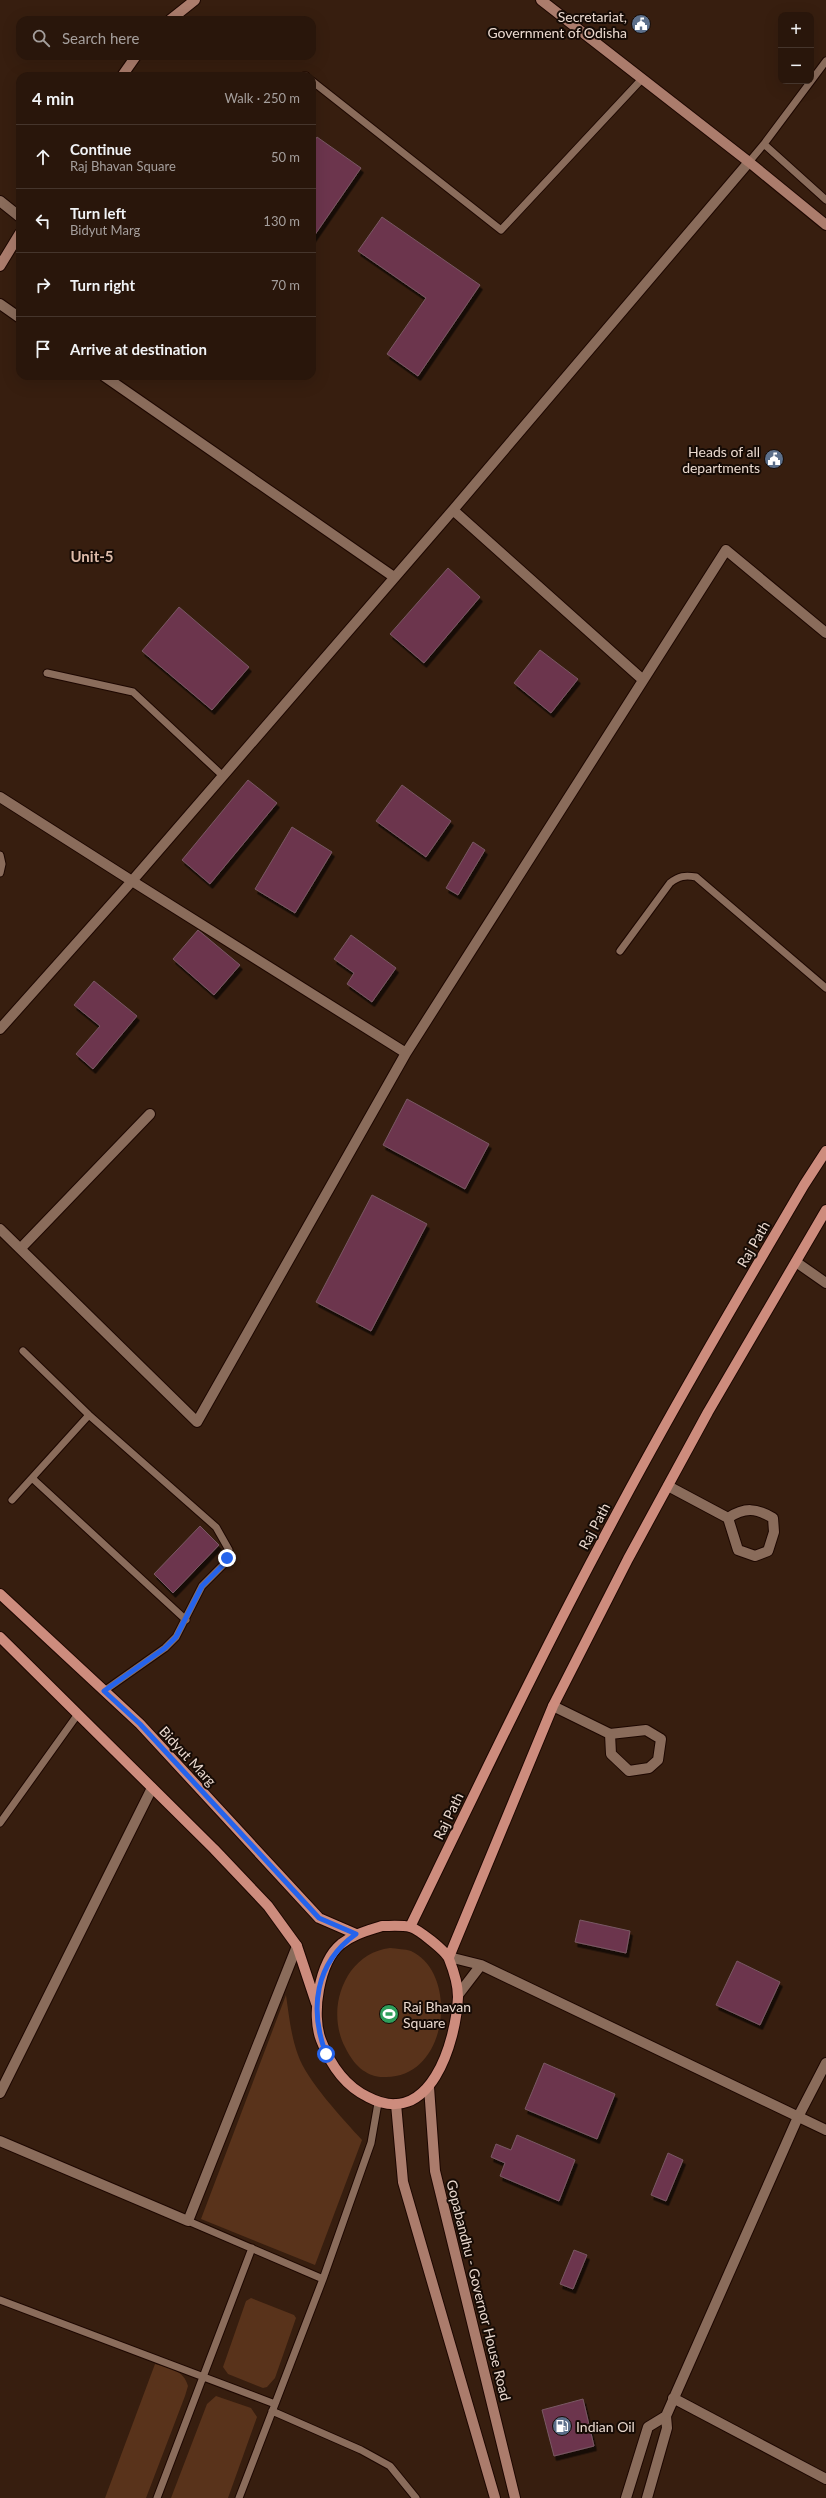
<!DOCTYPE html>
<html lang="en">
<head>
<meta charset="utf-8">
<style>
	:root { --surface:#29160b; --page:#311f14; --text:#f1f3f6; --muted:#a59f9d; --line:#45352c }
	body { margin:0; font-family:Lato,sans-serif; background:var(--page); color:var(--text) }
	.controls { position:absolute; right:12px; top:12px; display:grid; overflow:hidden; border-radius:8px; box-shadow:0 4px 16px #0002 }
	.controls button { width:36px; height:36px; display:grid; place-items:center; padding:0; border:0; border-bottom:1px solid var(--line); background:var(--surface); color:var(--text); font:20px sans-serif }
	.stop { position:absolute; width:12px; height:12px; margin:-9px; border:3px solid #2563eb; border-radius:50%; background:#fff }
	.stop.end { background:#2563eb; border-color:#fff; box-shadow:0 1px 4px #0008 }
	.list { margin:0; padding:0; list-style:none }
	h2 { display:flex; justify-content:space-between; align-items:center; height:52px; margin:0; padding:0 16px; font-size:17px }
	h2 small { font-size:13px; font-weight:400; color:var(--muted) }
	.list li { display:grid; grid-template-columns:26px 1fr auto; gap:12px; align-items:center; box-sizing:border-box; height:64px; padding:0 16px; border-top:1px solid var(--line) }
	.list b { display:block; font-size:15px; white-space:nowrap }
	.list p { margin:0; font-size:13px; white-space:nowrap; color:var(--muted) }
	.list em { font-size:13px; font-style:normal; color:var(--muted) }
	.icon { flex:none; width:22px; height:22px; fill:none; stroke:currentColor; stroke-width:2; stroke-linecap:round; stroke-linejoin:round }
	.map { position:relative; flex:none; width:826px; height:2498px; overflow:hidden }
	.search { position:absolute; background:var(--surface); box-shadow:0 4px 16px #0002; left:16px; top:16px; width:300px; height:44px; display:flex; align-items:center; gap:10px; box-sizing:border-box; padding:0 14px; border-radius:12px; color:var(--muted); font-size:15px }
	.panel { position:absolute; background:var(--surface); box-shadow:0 4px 16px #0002; left:16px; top:72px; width:300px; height:308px; border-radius:12px }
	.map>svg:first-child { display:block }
</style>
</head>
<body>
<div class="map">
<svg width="826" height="2498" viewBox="0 0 826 2498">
	<defs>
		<filter id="shadow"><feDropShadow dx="2.5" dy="4.5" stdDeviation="0" flood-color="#0009"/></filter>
	</defs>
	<rect width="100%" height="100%" fill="#371e0f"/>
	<path fill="#59331b" d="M390,1948c7,1 15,1 21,3 48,22 38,126 -25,126 -20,1 -33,-13 -41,-30 -20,-38 0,-94 45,-99z
		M286,1995c3,21 5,41 12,60 9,26 45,64 64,85l-47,125 -114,-46z
		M251,2298l43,17 2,3 -21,60 -8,9 -4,1 -35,-14 -5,-7 23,-66z
		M155,2364c14,4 29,6 33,22l-3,10 -39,102h-41z
		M216,2396l35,12 6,9 -29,81h-57l36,-94z"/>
	<path fill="#6c364d" stroke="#795864" filter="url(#shadow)" d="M317,137l44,31 -49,71v-94z
		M382,217l98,68 -62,91 -31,-22 39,-56 -68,-47z
		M448,568l32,29 -56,66 -34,-29z
		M179,607l70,60 -37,43 -70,-59z
		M540,650l38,29 -27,34 -37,-30z
		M248,780l29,23 -67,81 -28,-24z
		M402,785l49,36 -25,36 -50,-36z
		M292,827l40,25 -37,61 -40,-24z
		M473,842l12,8 -27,45 -12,-7z
		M198,930l42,35 -26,30 -41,-36z
		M351,935l45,33 -24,34 -25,-18 7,-11 -20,-14z
		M94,981l43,35 -44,53 -17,-15 24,-28 -26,-21z
		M407,1099l82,45 -24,45 -82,-44z
		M372,1195l55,29 -56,107 -55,-29z
		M200,1526l19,19 -46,48 -19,-19z
		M580,1920l50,11 -4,22 -51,-11z
		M737,1961l43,21 -20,43 -44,-20z
		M544,2063l71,31 -18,45 -72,-30z
		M517,2135l58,25 -16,41 -59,-25 5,-13 -14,-6 5,-13 15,6z
		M668,2153l15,7 -17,41 -15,-6z
		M574,2250l13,5 -14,34 -13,-5z
		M583,2399l11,47 -40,10 -12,-46z"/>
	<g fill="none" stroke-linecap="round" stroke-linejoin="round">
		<g stroke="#1d0700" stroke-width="9">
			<path id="lane" d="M304,76h2
				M312,81l189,149 140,-150
				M764,144l62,-83
				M749,162l15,-18 62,56
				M47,673l86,19 90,84
				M0,855l2,9 -2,9
				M620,951l50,-68c9,-7 15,-8 26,-6l130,111
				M23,1351l66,64 127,112 13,23 -5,14 -22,22 -26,51 -11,11 -61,43
				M32,1478l154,142
				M12,1500l77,-85
				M0,1823l78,-109
				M188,2221l135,58 48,-136 7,-40
				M0,2300l275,104
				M272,2411l89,39 29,16 26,32
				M157,2498l95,-250
				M239,2498l84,-219"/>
		</g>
		<g stroke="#1d0700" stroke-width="12">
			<path id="street" d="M0,201l20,16
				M0,304l20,14
				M104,376l290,201
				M453,510l189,169
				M0,797l132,84 -132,148
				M406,1053l-274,-172 321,-371 296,-348
				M0,1229l197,193 209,-369 320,-503 100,83
				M21,1248l129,-134
				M796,1262l30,21
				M668,1486l60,32c17,-11 28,-10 45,0l1,14 -6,19 -13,5 -17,-6 -10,-32
				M553,1706l57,28 36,-4 15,9 -3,21 -9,8 -20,3 -18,-17 -1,-20
				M449,1957l32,8 345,165
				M458,1995l23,-30
				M0,2093l152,-305
				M0,2141l188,80 109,-275
				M673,2398l153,81
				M626,2498l22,-71 18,-11
				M647,2498l20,-70 -1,-12 132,-299 28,-54"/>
		</g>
		<g stroke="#1d0700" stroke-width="12">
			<path id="secondary" d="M541,0l208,162 77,63
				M170,20l25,-20
				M122,76l14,-20
				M0,266l20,-33
				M429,2087l6,84 80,327
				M396,2104l7,78 92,316"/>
		</g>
		<g stroke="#1d0700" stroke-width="12">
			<path id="primary" d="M0,1594l140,130 179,194 37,16
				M0,1637l214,212 54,57 29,40 19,57
				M382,1926c9,0 20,-1 28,1 8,2 36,24 39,32 4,10 9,27 9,38 -2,45 -28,133 -90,100 -23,-11 -38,-33 -47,-57 -10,-25 -2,-78 20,-96 13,-10 26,-13 41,-18z
				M410,1927c62,-128 123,-256 190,-382 64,-122 134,-241 204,-360l22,-34
				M449,1957l104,-251 75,-147 80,-147 118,-202"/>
		</g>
		<use href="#lane" stroke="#8a6c5b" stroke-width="7"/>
		<use href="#street" stroke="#8a6c5b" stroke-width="10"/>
		<use href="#secondary" stroke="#ab7c6c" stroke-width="10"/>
		<use href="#primary" stroke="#cd8c7d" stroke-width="10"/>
	</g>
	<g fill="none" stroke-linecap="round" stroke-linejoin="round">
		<path stroke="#2563eb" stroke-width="5" d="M227,1558l-3,6 -22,22 -26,51 -11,11 -61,43 36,33 179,194 37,16c-41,29 -47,75 -30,120"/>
	</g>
	<defs>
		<g id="civic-disc" transform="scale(1)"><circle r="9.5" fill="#5c6f8a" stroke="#160b05"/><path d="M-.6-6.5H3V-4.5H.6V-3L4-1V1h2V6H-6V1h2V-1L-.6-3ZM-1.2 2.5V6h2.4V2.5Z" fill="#fff"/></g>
		<g id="stadium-disc" transform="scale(1)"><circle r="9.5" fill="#2e9e5b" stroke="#160b05"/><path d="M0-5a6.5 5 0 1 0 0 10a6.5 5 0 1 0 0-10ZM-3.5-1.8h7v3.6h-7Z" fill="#fff"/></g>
		<g id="fuel-disc" transform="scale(1)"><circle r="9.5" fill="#5c6f8a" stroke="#160b05"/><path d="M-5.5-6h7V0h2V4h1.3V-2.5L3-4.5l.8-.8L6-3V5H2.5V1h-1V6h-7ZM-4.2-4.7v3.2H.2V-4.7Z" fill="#fff"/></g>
	</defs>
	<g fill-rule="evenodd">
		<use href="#civic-disc" x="641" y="24"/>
		<use href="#civic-disc" x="774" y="459"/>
		<use href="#stadium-disc" x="389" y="2014"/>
		<use href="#fuel-disc" x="562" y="2426"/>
	</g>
	<g text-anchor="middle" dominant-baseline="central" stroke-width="4" stroke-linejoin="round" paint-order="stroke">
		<g font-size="14" fill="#ead9cf" stroke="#160b05" text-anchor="end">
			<text x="627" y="16">Secretariat,<tspan x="627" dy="16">Government of Odisha</tspan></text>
			<text x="760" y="451">Heads of all<tspan x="760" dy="16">departments</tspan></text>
			<text x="403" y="2006" text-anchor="start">Raj Bhavan<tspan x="403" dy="16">Square</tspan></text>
			<text x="576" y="2426" text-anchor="start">Indian Oil</text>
		</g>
		<g font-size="14" fill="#ead9cf" stroke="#160b05">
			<text transform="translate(753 1244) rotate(-60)">Raj Path</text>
			<text transform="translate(594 1526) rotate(-62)">Raj Path</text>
			<text transform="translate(188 1756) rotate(47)">Bidyut Marg</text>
			<text transform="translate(448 1816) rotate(-64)">Raj Path</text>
			<text transform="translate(479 2290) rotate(76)">Gopabandhu - Governor House Road</text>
		</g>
		<g font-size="15" font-weight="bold" fill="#debcaa" stroke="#160b05">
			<text x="92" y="556">Unit-5</text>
		</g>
	</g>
</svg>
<div class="controls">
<button>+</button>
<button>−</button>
</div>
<div class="stop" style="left:326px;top:2054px"></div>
<div class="stop end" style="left:227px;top:1558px"></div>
<div class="search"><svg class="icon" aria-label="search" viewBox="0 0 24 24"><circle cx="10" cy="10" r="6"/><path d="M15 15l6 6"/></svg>Search here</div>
<section class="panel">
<h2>4 min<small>Walk · 250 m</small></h2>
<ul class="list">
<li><svg class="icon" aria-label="ahead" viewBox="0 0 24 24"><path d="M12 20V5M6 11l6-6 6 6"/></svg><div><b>Continue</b><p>Raj Bhavan Square</p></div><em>50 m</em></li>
<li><svg class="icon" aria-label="left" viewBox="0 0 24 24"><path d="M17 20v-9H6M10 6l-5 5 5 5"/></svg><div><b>Turn left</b><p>Bidyut Marg</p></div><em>130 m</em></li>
<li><svg class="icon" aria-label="right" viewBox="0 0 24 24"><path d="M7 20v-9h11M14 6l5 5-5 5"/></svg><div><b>Turn right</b></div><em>70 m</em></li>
<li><svg class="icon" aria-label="arrive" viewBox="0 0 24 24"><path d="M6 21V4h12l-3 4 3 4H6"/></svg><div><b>Arrive at destination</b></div></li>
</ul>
</section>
</div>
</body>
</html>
